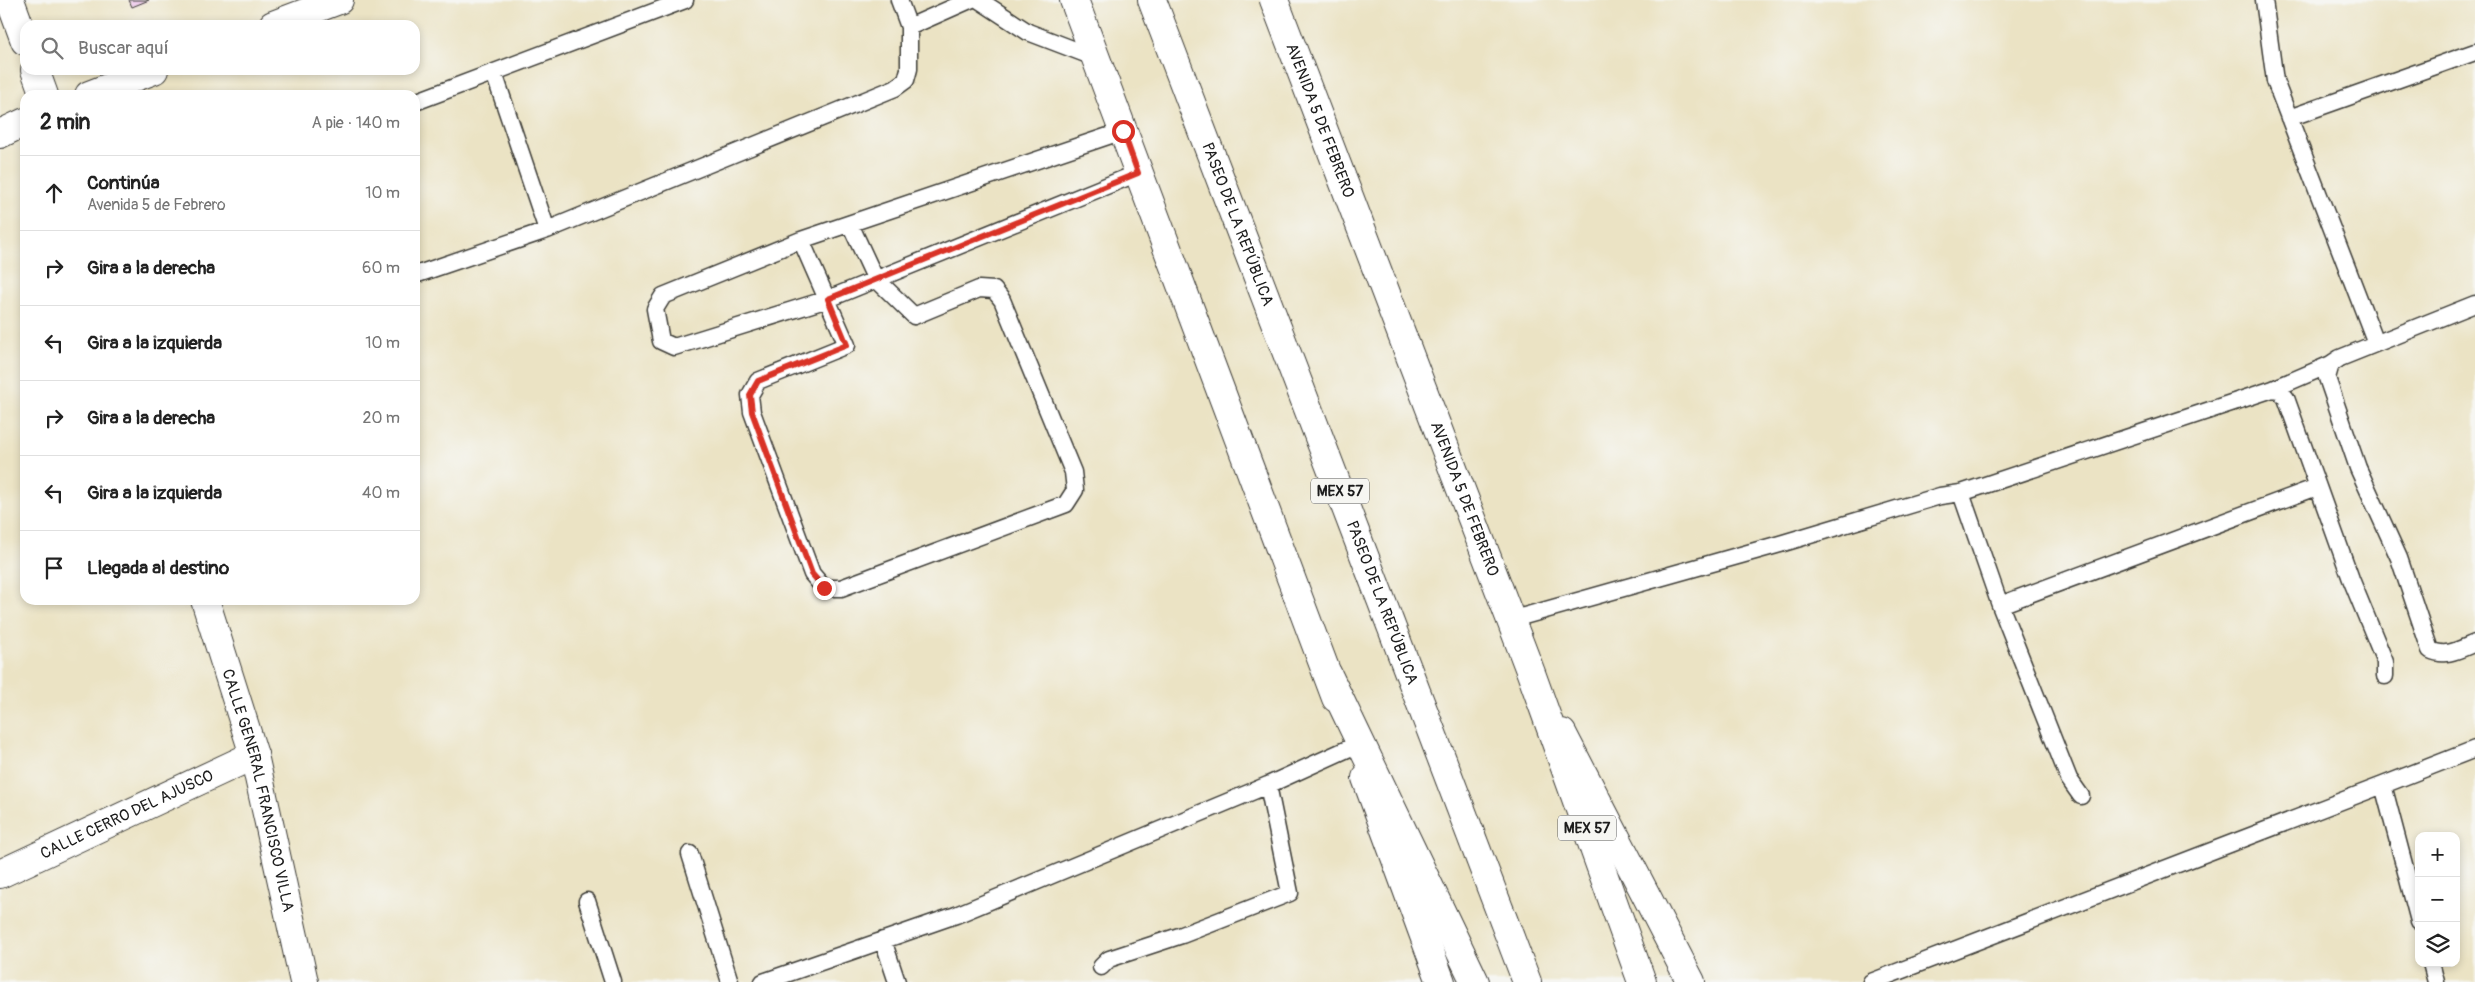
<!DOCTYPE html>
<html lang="es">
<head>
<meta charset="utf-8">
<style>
	:root { --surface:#fff; --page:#f2f2f2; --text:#222; --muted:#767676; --line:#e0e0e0 }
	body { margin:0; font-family:Pangolin,sans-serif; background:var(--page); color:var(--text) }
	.controls { position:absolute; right:15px; bottom:15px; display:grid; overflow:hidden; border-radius:10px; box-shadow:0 2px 8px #0003 }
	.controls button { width:45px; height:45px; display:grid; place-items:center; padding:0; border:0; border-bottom:1px solid var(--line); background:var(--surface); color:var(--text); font:25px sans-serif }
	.stop { position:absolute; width:15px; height:15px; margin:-11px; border:4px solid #d93025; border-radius:50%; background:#fff }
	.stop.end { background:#d93025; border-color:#fff; box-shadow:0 1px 5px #0008 }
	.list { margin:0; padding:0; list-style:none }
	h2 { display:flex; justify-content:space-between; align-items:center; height:65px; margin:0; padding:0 20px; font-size:21px }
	h2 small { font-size:16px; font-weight:400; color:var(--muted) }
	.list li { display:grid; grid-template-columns:32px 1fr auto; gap:15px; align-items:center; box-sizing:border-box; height:75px; padding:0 20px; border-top:1px solid var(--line) }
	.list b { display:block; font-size:19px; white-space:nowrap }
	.list p { margin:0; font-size:16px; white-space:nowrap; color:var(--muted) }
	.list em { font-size:16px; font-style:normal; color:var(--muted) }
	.icon { flex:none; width:28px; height:28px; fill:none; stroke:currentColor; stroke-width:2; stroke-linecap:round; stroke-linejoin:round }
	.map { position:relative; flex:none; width:2475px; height:982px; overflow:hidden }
	.search { position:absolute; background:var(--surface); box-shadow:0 2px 8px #0003; left:20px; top:20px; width:400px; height:55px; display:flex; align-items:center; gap:12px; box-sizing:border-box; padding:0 18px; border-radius:15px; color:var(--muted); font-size:19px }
	.panel { position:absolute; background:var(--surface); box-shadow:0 2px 8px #0003; left:20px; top:90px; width:400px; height:515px; border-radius:15px }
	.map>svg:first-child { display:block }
</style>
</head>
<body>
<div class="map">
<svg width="2475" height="982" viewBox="0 0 2475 982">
	<rect width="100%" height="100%" fill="#f6f6f2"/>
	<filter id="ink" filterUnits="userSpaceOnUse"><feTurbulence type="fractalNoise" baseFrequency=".02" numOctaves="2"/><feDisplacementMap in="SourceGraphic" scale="10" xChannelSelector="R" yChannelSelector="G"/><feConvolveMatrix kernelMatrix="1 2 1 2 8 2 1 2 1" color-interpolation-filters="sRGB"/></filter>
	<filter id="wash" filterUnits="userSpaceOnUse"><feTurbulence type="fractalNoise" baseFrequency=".0096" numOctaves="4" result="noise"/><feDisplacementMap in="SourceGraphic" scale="20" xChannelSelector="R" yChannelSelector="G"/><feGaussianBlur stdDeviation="1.12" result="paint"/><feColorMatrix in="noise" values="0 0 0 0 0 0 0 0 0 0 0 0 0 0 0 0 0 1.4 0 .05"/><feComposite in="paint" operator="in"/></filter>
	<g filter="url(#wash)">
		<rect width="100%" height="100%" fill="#ebe3c4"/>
		<g id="blocks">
			<path fill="#e8a9e7" d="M129,0h20l-17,7z"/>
		</g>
	</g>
	<g filter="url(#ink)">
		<use href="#blocks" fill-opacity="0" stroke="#3b3a35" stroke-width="1"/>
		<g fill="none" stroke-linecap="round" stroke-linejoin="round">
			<g stroke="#3b3a35" stroke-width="19">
				<path id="service" d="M899,0l10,27
					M979,0l49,32 68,26
					M2264,0l11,81 101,262
					M494,73l53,157
					M415,102l270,-102
					M2289,118l186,-66
					M1123,131l-322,109 -138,56 -8,13 6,32 13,6 154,-48 310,-126
					M801,240l46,105 -89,36 -8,14 2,17 60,162 12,14h17l225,-84 9,-14 -2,-18 -71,-172 -8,-10 -15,-1 -65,27 -39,-38 -25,-54
					M415,275l132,-45 348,-142 11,-8 3,-11v-42l61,-27
					M2475,304l-135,54 -9,6 -4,14 31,90 41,90 31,92c16,8 30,-1 45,-7
					M2273,389l58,-25
					M1961,493l39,112 69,174 12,17
					M2000,605l317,-118
					M1510,620l270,-76 160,-48 21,-3 312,-104 6,1 7,8 65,181 34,83v14
					M2383,785l92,-36
					M690,854l40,128
					M587,901l26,81
					M883,940l14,42
					M2431,963l5,19
					M1101,967l8,-8 73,-24 108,-42 -22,-108
					M763,982l193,-67 312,-130 86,-39
					M1871,982l512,-197 36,136"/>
			</g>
			<g stroke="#3b3a35" stroke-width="30">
				<g id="minor">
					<path d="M10,0l15,41"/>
					<path d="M273,25l66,-25"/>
					<path d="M35,70l9,25"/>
					<path d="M89,95l65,-25"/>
					<path d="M0,134l25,-12"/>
					<path id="s1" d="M205,600l49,155 50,227"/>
					<path id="s2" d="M0,874l254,-119"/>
				</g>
			</g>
			<g stroke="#3b3a35" stroke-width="30">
				<path id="secondary" d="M1074,0l262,698
					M1562,733l129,249
					M1366,778l75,204"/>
			</g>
			<g stroke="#3b3a35" stroke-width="30">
				<g id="trunk">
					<path id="s3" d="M1152,0l375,982"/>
					<path id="s4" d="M1274,0l257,673 111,309"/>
					<path d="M1328,675l147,307"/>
				</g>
			</g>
			<use href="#service" stroke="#fff" stroke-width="16"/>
			<use href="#minor" stroke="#fff" stroke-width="28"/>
			<use href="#secondary" stroke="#fff" stroke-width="28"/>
			<use href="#trunk" stroke="#fff" stroke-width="28"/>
		</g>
	</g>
	<g fill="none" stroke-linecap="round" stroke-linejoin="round" filter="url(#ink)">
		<path stroke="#d93025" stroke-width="6" d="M824,588l-12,-14 -60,-162 -2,-17 8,-14 89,-36 -19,-46 310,-126 -15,-42"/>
	</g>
	<g text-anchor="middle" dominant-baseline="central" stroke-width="4" stroke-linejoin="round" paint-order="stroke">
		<g fill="#f6f6f2" stroke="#5d5d5c" stroke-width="1">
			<rect x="1311" y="478.5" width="58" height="25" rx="4"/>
			<rect x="1558" y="815.5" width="58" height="25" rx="4"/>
		</g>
		<g font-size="15" font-weight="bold" fill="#1c1c1c">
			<text x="1340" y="491">MEX 57</text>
			<text x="1587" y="828">MEX 57</text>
		</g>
		<g font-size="16" fill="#1c1c1c" stroke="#f6f6f2">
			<text stroke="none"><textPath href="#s4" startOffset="129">AVENIDA 5 DE FEBRERO</textPath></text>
			<text stroke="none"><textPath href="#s3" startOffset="240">PASEO DE LA REPÚBLICA</textPath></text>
			<text stroke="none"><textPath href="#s4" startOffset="534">AVENIDA 5 DE FEBRERO</textPath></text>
			<text stroke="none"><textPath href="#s3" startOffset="645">PASEO DE LA REPÚBLICA</textPath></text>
			<text stroke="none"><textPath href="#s1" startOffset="198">CALLE GENERAL FRANCISCO VILLA</textPath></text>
			<text stroke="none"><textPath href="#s2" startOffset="140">CALLE CERRO DEL AJUSCO</textPath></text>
		</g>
	</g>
</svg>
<div class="controls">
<button>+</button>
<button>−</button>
<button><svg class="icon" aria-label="layers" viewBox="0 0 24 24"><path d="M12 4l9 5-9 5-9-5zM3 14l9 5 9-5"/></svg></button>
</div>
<div class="stop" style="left:1123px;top:131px"></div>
<div class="stop end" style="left:824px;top:588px"></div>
<div class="search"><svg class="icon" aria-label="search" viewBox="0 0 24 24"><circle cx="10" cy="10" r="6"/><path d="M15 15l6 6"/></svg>Buscar aquí</div>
<section class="panel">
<h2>2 min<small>A pie · 140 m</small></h2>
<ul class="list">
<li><svg class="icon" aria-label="ahead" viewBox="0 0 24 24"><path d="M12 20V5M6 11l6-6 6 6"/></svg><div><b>Continúa</b><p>Avenida 5 de Febrero</p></div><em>10 m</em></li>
<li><svg class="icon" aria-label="right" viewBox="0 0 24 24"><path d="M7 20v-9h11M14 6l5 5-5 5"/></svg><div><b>Gira a la derecha</b></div><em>60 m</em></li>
<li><svg class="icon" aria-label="left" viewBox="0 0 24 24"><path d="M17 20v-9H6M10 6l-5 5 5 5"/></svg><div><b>Gira a la izquierda</b></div><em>10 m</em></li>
<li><svg class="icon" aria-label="right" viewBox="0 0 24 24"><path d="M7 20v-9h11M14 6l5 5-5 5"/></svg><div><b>Gira a la derecha</b></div><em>20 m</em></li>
<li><svg class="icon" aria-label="left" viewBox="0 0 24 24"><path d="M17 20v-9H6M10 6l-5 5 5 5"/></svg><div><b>Gira a la izquierda</b></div><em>40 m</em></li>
<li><svg class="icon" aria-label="arrive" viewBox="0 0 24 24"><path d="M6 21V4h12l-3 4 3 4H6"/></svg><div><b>Llegada al destino</b></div></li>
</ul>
</section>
</div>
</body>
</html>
